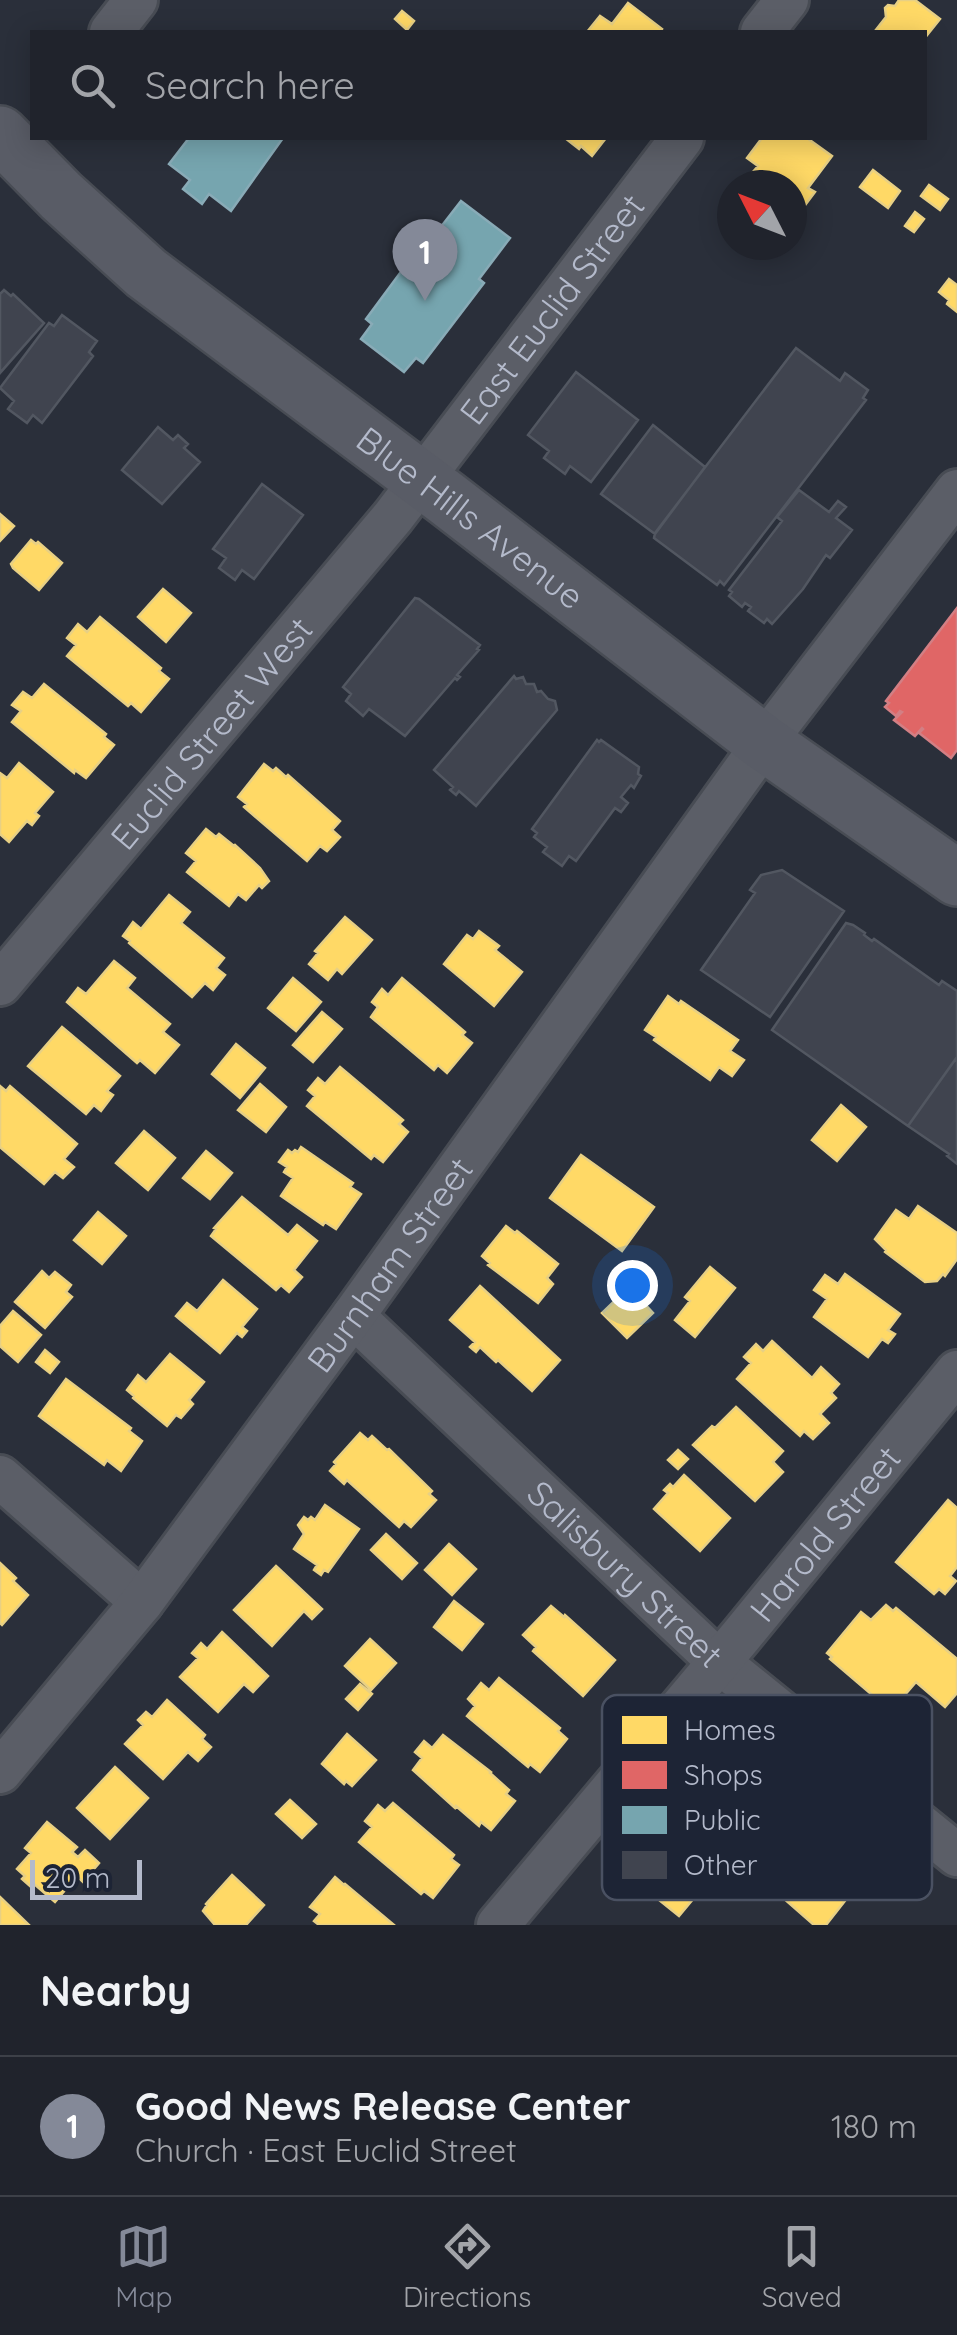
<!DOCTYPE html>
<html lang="en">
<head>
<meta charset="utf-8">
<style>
	:root { --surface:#20232c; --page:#2d2f38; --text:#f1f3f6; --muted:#a2a4a9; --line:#3d4048; --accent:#848998 }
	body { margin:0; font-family:Quicksand,sans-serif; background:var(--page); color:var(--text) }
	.compass { position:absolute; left:717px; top:170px; width:90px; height:90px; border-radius:50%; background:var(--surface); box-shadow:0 5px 25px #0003; rotate:312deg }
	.scale { position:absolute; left:30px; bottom:25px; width:112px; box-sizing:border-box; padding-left:10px; border:5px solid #b4bacb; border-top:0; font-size:28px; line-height:35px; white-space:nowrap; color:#b4bacb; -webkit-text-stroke:8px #1d2435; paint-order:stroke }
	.you { position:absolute; left:632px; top:1285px; width:35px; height:35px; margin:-25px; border:8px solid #fff; border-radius:50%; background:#1a73e8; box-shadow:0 0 0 15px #1a73e833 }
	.badge { display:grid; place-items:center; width:65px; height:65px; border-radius:50%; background:var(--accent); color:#fff; font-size:32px; font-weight:700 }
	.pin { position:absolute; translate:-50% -82px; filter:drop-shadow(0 2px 5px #0008) }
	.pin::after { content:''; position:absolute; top:52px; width:35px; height:30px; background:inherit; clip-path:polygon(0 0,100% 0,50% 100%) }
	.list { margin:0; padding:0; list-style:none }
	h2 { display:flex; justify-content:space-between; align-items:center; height:130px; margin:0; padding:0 40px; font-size:42px }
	h2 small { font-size:32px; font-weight:400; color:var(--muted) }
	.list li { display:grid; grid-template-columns:65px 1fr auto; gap:30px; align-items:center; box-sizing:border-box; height:140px; padding:0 40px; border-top:2px solid var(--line) }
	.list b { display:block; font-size:38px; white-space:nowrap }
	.list p { margin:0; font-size:32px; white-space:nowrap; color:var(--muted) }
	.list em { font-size:32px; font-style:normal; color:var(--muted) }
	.icon { flex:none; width:55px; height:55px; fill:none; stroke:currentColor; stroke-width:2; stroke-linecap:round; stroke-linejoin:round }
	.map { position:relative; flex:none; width:957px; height:1925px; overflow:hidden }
	.search { position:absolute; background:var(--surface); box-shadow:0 5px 25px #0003; left:30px; right:30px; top:30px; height:110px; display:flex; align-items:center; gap:25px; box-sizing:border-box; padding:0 35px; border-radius:0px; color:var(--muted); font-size:38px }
	.sheet { height:270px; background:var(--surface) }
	nav { display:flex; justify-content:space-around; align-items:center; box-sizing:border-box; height:140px; border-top:2px solid var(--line); background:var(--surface); font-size:28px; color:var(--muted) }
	nav a { display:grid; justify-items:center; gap:5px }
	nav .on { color:var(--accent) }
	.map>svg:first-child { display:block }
</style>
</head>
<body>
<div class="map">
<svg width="957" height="1925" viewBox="0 0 957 1925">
	<rect width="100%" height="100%" fill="#2a2f3a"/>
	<path fill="#ffd966" stroke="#e8d084" stroke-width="2.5" d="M899,0h16l25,19 -16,20v-7l-49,-1 11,-14 -1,-9 3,-3 7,1z
		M628,3l34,26 -2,3h-73l13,-16 12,8z
		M402,11l12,10 -7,9 -12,-11z
		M565,138h41l-14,18 -11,-10 -2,3z
		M762,138h45l25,18 -24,32 7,4 -12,16 -7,-6 -2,2 -2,-1v-18h-24l-16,-12 6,-7 -11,-8z
		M873,170l27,21 -12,17 -28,-21z
		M929,185l19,14 -8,11 -19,-14z
		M915,212l9,7 -10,13 -9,-6z
		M949,279l8,6v27l-10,-8 2,-4 -10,-8z
		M0,514l14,12 -14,15z
		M31,540l5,4 2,-2 24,21 -23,27 -26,-22 -2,-4z
		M163,589l28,24 -25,29 -28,-25z
		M100,617l61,51 -2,3 10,8 -28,33 -10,-9 -3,3 -61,-50 9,-11 -9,-7 11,-14 9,8z
		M44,684l62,50 -2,3 10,8 -28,33 -11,-8 -1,3 -62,-51 9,-11 -9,-6 11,-13 9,6z
		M19,763l34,29 -18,21 4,3 -7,9 -5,-4 -18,21 -9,-8v-61l7,5z
		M264,764l9,7 3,-3 10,9 2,-2 52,46 -8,9 8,7 -13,14 -7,-5 -13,15 -63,-54 3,-3 -9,-7z
		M206,829l10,8 3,-3 15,12 1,-1 25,23 9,13 -7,7 -3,-3 -13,15 -8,-6 -9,12 -42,-34 9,-11 -10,-8z
		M169,895l21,17 -9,11 43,35 -8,10 9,7 -12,15 -8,-7 -13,14 -63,-54 1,-2 -7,-5 10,-14 8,7z
		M345,917l27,23 -30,34 -5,-5 -9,11 -19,-16 9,-11 -3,-2z
		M479,931l20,15 -4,4 27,22 -28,34 -50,-42 23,-29 6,4z
		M114,961l21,17 -8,10 43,36 -7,8 16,13 -24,28 -15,-13 -3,3 -70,-61 11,-14 8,6z
		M293,978l28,24 -25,29 -28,-23z
		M402,978l63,54 -3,3 10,8 -25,30 -9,-8 -4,5 -63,-53 7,-10 -6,-5 10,-13 6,6z
		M668,996l11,8 2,-3 57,39 -8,11 14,9 -12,16 -13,-9 -9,13 -56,-40 2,-3 -11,-7z
		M322,1012l20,17 -29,33 -20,-17z
		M62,1027l58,49 -13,15 6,4 -12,16 -7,-6 -8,9 -58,-48z
		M236,1044l29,24 -25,30 -28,-24z
		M340,1067l63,53 -4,4 9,8 -25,30 -9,-7 -3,4 -64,-53 8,-10 -7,-6 10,-12 7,6z
		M260,1084l26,23 -20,25 -28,-22z
		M0,1086l6,5 4,-5 67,58 -13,15 10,8 -11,11 -8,-6 -11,12 -44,-37z
		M841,1105l25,22 -29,34 -25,-21z
		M144,1131l31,27 -27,32 -32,-27z
		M301,1147l52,36 -3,4 11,7 -25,35 -11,-7 -2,3 -42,-29 12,-18 -9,-6 3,-5 -8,-5 9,-12 4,3 3,-3 3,2z
		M206,1151l26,22 -22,26 -27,-21z
		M581,1155l73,52 -32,44 -72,-53z
		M242,1197l46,38 9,-10 20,16 -23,29 8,7 -13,15 -8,-7 -5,5 -65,-54 5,-7 -2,-1z
		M918,1206l39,27v26l-12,17 -2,-2 -6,7 -12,1 -40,-30 1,-2 -11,-11 21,-29 13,9z
		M98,1212l28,24 -24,28 -28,-24z
		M506,1226l9,7 2,-2 41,33 -11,14 6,6 -15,19 -50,-38 2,-2 -8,-7z
		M710,1267l25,21 -40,49 -20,-17 15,-19 -5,-4z
		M42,1271l7,7 6,-6 16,13 -5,7 6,5 -27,31 -30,-26z
		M845,1274l55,40 -12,16 7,4 -7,9 -6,-4 -14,18 -54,-40 13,-18 -13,-9 11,-15 13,9z
		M223,1280l34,29 -15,18 5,4 -5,6 -5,-4 -17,20 -44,-37 11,-13 10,8z
		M480,1286l80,74 -28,31 -34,-31 -2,2 -16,-15 -4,5 -6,-5 5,-5 -25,-22z
		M629,1287l24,26 -26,25 -25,-25z
		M13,1311l28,24 -23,27 -18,-16v-20z
		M772,1341l40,37 9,-11 18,17 -8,9 5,5 -16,16 9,9 -16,16 -9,-8 -4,5 -63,-57 14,-16 -7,-6 12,-13 7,7z
		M45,1350l14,12 -9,11 -14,-11z
		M170,1354l34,28 -15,18 4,4 -12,14 -5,-3 -9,11 -34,-28 1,-2 -7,-6 11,-15 8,7z
		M66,1379l65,49 -2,3 13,10 -21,30 -14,-11 -3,5 -65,-49z
		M736,1407l47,44 -10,11 10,10 -28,29 -62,-56 19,-19 3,2z
		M360,1433l8,7 4,-4 15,14 2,-1 43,42 -3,3 7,6 -25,27 -7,-6 -5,6 -52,-47 -3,4 -14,-13 6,-7 -2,-2z
		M678,1450l10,9 -10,10 -10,-9z
		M684,1475l46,43 -30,33 -46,-42 14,-16 -4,-3 6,-6 3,3z
		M948,1500l9,8v59l-7,9 6,5 -11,13 -6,-5 -5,5 -38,-32z
		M325,1505l34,24 -31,43 -4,-2 -3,5 -7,-5 3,-5 -23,-16 10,-15 -6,-9 6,-8 4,3 3,-3 4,3z
		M386,1534l31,29 -15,16 -31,-29z
		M449,1544l27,25 -24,26 -27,-25z
		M0,1563l16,15 -3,3 15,14 -26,30 -2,-2z
		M276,1566l46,43 -10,10 -8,-8 -32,35 -38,-36z
		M454,1601l29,23 -21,26 -28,-23z
		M886,1605l7,6 3,-3 61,51v34l-12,14 -29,-25 -25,29 -61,-52 2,-2 -5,-4 34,-41 10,8z
		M551,1606l13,11 1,-2 50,45 -32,36 -50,-45 3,-4 -13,-12z
		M222,1632l46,44 -15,16 -9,-8 -26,28 -38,-35 18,-19 -6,-5 9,-10 6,6z
		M370,1639l26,24 -25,27 -26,-24z
		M499,1678l61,50 -2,3 9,8 -27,33 -10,-8 -2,3 -61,-51 8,-10 -7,-7 13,-16 8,7z
		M360,1684l12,10 -14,16 -12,-11z
		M167,1700l38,35 -3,4 9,8 -13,14 -10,-9 -25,27 -38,-35 18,-19 -5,-5 8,-8 6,5z
		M347,1734l29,26 -24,26 -6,-5 -2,3 -22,-20z
		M443,1735l48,37 -1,1 19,17 -3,4 9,7 -24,29 -10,-8 -2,4 -23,-20 -1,2 -42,-38 9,-12 -7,-6 9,-11 8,7z
		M115,1767l33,31 -38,41 -33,-31z
		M290,1800l26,24 -14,14 -26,-24z
		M393,1803l61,52 -3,4 8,6 -26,33 -9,-7 -3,3 -62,-52 13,-15 -7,-6 13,-16 7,6z
		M47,1822l30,25 -5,5 6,5 7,-7 14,13 -16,19 -6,-6 -22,26 -22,-19 -3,3 -8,-7 3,-3 -8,-7 14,-16 -6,-5z
		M674,1833l19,16 -9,10 17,14 -16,18 9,7 -15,18 -46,-37 4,-6 -5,-4 10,-12 5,4z
		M804,1862l28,19 -2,2 18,14 -22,28h-12l-41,-36 7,-9 5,5z
		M232,1875l32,30 -18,20h-31l-12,-14 4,-6 -1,-1z
		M335,1877l9,8 1,-1 49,41h-75l-5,-4 6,-7 -10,-7z
		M0,1897l29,28h-29z"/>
	<path fill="#e06666" stroke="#d37f84" stroke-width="2.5" d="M957,608v142l-6,8 -32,-25 4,-4 -1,-1 -7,8 -21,-16 8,-8 -2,-1 -4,5 -11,-9 4,-4 -3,-2z"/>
	<path fill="#76a5af" stroke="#89abb7" stroke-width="2.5" d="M189,138h94l-52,73 -22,-17 -7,10 -19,-15 7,-9 -21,-16z
		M461,201l49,37 -31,41 5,4 -61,80 -7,-5 -12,14 -43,-33 11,-15 -6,-5 60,-81 4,3z"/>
	<path fill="#40444f" stroke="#525761" stroke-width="2.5" d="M4,290l7,6 2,-2 31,29 -44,50v-79z
		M62,315l35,26 -8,11 4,4 -51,67 -9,-8 -6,8 -19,-14 6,-8 -14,-13 49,-65 5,3z
		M796,348l44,33 5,-8 23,17 -5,8 3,2 -142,185 -4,-4 -3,4 -63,-47 1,-5z
		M576,372l62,48 -47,62 -21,-16 -5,8 -21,-16 5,-7 -21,-16z
		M653,425l52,42 -50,67 -54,-40z
		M158,427l15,13 5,-5 10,9 -4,4 16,14 -38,42 -40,-34z
		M262,484l41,31 -49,64 -12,-9 -7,10 -16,-12 7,-10 -13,-9z
		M799,490l30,22 9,-11 8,6 -10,11 16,12 -22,28 -4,-3 -23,34 -31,35 -5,-5 -3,4 -16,-12 3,-4 -6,-4 -3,4 -13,-11 3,-4 -3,-2 53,-69 -5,-4z
		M415,598l4,1 61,46 -3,4 2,1 -22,25 3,2 -3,3 -2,-2 -50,58 -36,-27 -6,7 -17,-15 5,-7 -8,-7z
		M514,676l2,3 7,-2 3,7h8l3,8 4,-1 7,8 7,2 2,9 -81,96 -17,-15 -3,4 -6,-5 3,-3 -19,-17z
		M597,740l2,2 2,-2 38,27 -1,7 3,2 -7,12 -3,-3 -10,12 7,6 -7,9 -6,-4 -39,53 -7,-5 -7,10 -19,-14 4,-5 -13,-10 3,-4 -5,-4z
		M782,870l62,41 -74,106 -69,-47 54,-77 -5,-3 11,-15z
		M846,923l7,2 12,8 -1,2 8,6 2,-2 65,46 3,-4 15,10v66l-49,69 -136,-96z
		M957,1057v107l-10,-8 2,-2 -41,-28z"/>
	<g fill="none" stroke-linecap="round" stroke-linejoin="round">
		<g stroke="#484c54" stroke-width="48">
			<g id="minor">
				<path d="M111,32l25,-32"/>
				<path d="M762,32l25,-32"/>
				<path id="s1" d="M0,984l393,-467 289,-379"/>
				<path id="s2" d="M353,1316l366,346 238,193"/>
				<path d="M0,1477l142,125"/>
				<path id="s3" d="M0,1772l142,-170 211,-286 411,-573 193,-252"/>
				<path id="s4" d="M498,1925l243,-289 216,-264"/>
			</g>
		</g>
		<g stroke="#484c54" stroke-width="60">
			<g id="secondary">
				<path id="s5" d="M0,134l61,62 85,77 300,225 318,245 193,135"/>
			</g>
		</g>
		<use href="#minor" stroke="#5b5e67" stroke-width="42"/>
		<use href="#secondary" stroke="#595c66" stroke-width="55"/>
	</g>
	<g text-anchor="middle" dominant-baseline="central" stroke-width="10" stroke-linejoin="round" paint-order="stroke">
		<g font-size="35" fill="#b4bacb" stroke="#1d2435">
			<text stroke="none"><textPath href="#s1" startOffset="872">East Euclid Street</textPath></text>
			<text stroke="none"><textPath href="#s5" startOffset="608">Blue Hills Avenue</textPath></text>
			<text stroke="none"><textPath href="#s1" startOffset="328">Euclid Street West</textPath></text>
			<text stroke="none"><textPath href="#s3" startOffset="640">Burnham Street</textPath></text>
			<text stroke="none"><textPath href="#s4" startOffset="510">Harold Street</textPath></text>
			<text stroke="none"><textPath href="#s2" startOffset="375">Salisbury Street</textPath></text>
		</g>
	</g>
	<rect x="602" y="1695" width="330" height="205" rx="15" fill="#1d2435" stroke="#4a5162" stroke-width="2.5"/>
	<rect x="622" y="1716" width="45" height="28" fill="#ffd966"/>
	<rect x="622" y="1761" width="45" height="28" fill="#e06666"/>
	<rect x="622" y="1806" width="45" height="28" fill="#76a5af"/>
	<rect x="622" y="1851" width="45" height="28" fill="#40444f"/>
	<g font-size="28" fill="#b4bacb">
		<text x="684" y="1740">Homes</text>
		<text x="684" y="1785">Shops</text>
		<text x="684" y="1830">Public</text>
		<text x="684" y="1875">Other</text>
	</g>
</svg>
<svg class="compass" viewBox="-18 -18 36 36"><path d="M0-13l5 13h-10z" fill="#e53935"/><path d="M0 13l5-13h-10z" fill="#a2a4a9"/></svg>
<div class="scale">20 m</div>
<div class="you"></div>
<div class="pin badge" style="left:425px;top:301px">1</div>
<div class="search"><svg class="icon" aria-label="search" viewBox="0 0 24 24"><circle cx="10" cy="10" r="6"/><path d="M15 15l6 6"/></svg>Search here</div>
</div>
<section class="sheet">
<h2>Nearby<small></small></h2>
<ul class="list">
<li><span class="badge">1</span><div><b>Good News Release Center</b><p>Church · East Euclid Street</p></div><em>180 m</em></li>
</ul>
</section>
<nav>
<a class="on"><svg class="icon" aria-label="map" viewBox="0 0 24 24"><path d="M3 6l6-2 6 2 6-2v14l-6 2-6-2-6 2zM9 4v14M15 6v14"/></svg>Map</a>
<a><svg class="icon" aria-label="directions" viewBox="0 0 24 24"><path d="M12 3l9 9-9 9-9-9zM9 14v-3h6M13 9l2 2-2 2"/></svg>Directions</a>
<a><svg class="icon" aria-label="saved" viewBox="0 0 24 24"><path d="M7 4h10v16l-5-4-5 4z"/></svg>Saved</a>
</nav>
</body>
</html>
